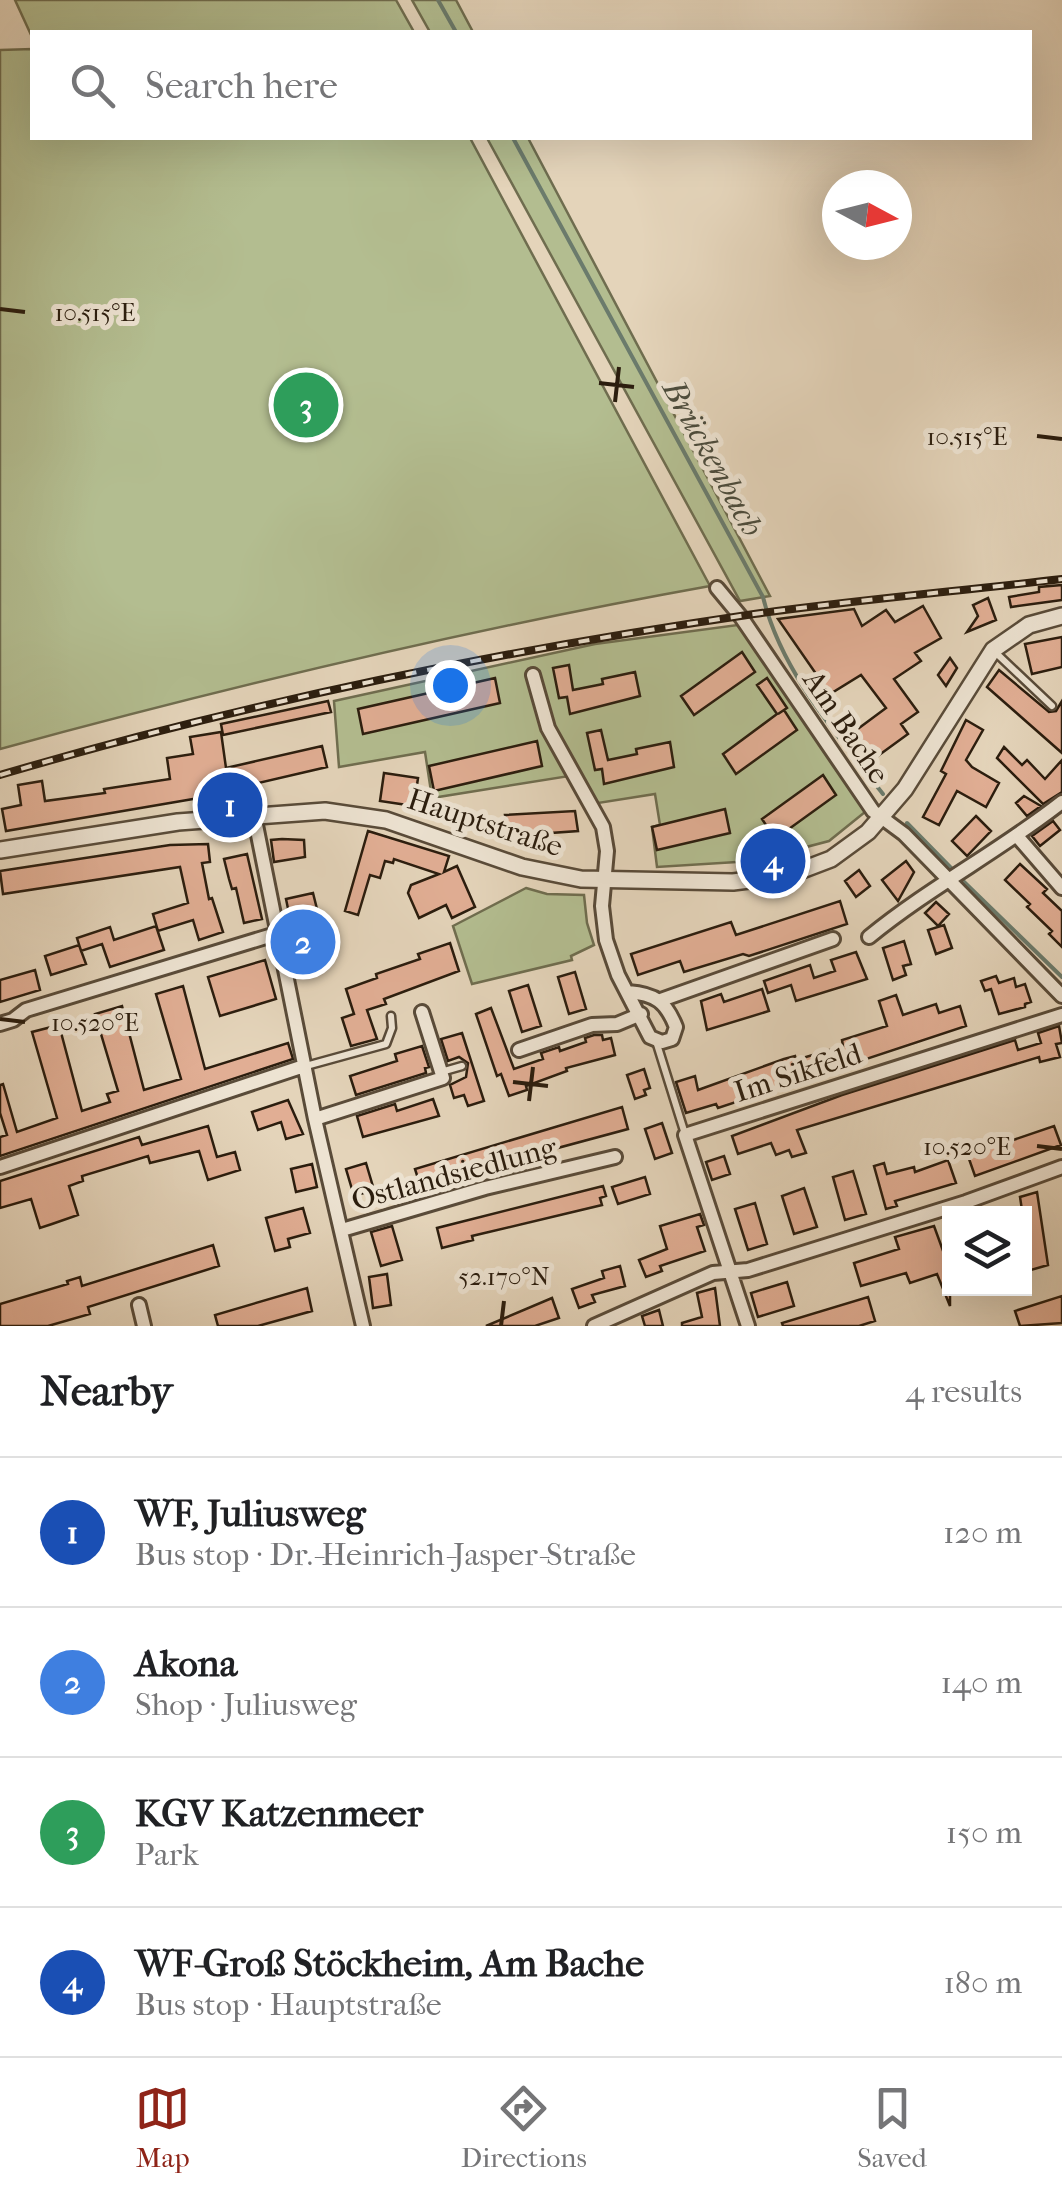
<!DOCTYPE html>
<html lang="en">
<head>
<meta charset="utf-8">
<style>
	:root { --surface:#fff; --page:#f2f2f2; --text:#202124; --muted:#757577; --line:#e0e0e0; --accent:#8f2418 }
	body { margin:0; font-family:"IM FELL French Canon",serif; background:var(--page); color:var(--text) }
	.controls { position:absolute; right:30px; bottom:30px; display:grid; overflow:hidden; border-radius:0px; box-shadow:0 10px 40px #0002 }
	.controls button { width:90px; height:90px; display:grid; place-items:center; padding:0; border:0; border-bottom:2px solid var(--line); background:var(--surface); color:var(--text); font:50px sans-serif }
	.compass { position:absolute; left:822px; top:170px; width:90px; height:90px; border-radius:50%; background:var(--surface); box-shadow:0 10px 40px #0002; rotate:97deg }
	.you { position:absolute; left:450px; top:685px; width:35px; height:35px; margin:-25px; border:8px solid #fff; border-radius:50%; background:#1a73e8; box-shadow:0 0 0 15px #1a73e833 }
	.badge { display:grid; place-items:center; width:65px; height:65px; border-radius:50%; background:var(--accent); color:#fff; font-size:32px; font-weight:700 }
	.pin { position:absolute; translate:-50% -50%; border:5px solid #fff; box-shadow:0 2px 10px #0006 }
	.list { margin:0; padding:0; list-style:none }
	h2 { display:flex; justify-content:space-between; align-items:center; height:130px; margin:0; padding:0 40px; font-size:42px }
	h2 small { font-size:32px; font-weight:400; color:var(--muted) }
	.list li { display:grid; grid-template-columns:65px 1fr auto; gap:30px; align-items:center; box-sizing:border-box; height:150px; padding:0 40px; border-top:2px solid var(--line) }
	.list b { display:block; font-size:38px; white-space:nowrap }
	.list p { margin:0; font-size:32px; white-space:nowrap; color:var(--muted) }
	.list em { font-size:32px; font-style:normal; color:var(--muted) }
	.icon { flex:none; width:55px; height:55px; fill:none; stroke:currentColor; stroke-width:2; stroke-linecap:round; stroke-linejoin:round }
	.map { position:relative; flex:none; width:1062px; height:1326px; overflow:hidden }
	.search { position:absolute; background:var(--surface); box-shadow:0 10px 40px #0002; left:30px; right:30px; top:30px; height:110px; display:flex; align-items:center; gap:25px; box-sizing:border-box; padding:0 35px; border-radius:0px; color:var(--muted); font-size:38px }
	.sheet { height:730px; background:var(--surface) }
	nav { display:flex; justify-content:space-around; align-items:center; box-sizing:border-box; height:140px; border-top:2px solid var(--line); background:var(--surface); font-size:28px; color:var(--muted) }
	nav a { display:grid; justify-items:center; gap:5px }
	nav .on { color:var(--accent) }
	.map>svg:first-child { display:block }
</style>
</head>
<body>
<div class="map">
<svg width="1062" height="1326" viewBox="0 0 1062 1326">
	<rect width="100%" height="100%" fill="#e4d4ba"/>
	<filter id="stains"><feTurbulence type="fractalNoise" baseFrequency=".002" numOctaves="4"/><feColorMatrix values="0 0 0 0 .2 0 0 0 0 .09 0 0 0 0 .02 0 0 0 .5 -.17"/></filter>
	<radialGradient id="worn" r=".72"><stop offset=".6" stop-color="#630" stop-opacity="0"/><stop offset="1" stop-color="#630" stop-opacity=".3"/></radialGradient>
	<path fill="#b3bd90" stroke="#6f6d4f" stroke-width="2.5" d="M15,0h381l18,32h-382v5z
		M412,0h44l17,32h-43z
		M32,49v89h438l240,448c-240,43 -475,99 -710,163v-699z
		M487,138h41l242,458 -30,5z
		M745,624l120,188 -36,29 -76,20 -96,6 -5,-40 8,-2 -5,-31 -63,10 -17,-29 -143,23 -7,-46 -86,15 -5,-66 261,-57z
		M526,888l21,6 37,1 3,28 7,22 -23,11 1,4 -100,24 -19,-58z"/>
	<g fill="none" stroke-linecap="round" stroke-linejoin="round">
		<path stroke="#6b7b6c" stroke-width="4" d="M438,0l18,32
			M513,138l250,459c18,74 74,138 120,197
			M907,823l47,48
			M961,879l101,98"/>
	</g>
	<path fill="#e1ae94" stroke="#2b1d0e" stroke-width="2.5" d="M1062,585v15l-51,7 -2,-10 30,-5v-5z
		M988,598l8,22 -29,12 11,-16 -5,-11z
		M923,606l18,32 -26,15 6,8 -27,18 24,33 -17,12 7,10 -33,24 -20,-27 31,-23 -25,-33 -31,19 -52,-75 76,-10 8,17 24,-16 9,12z
		M1062,637v30l-30,7 -7,-30z
		M742,652l13,20 -61,43 -13,-19z
		M950,658l7,10 -11,18 -8,-11z
		M569,665l4,25 30,-6 -1,-5 33,-7 5,24 -70,18 -3,-17 -8,1 -6,-30z
		M999,670l50,42 7,-1 6,-10v52l-75,-66z
		M495,678l5,25 -137,31 -5,-25z
		M767,678l20,30 -9,6 6,-4 13,20 -61,44 -13,-20 54,-40 -20,-29z
		M328,701l3,11 -108,23 -2,-11z
		M966,720l17,10 -17,30 6,7 27,16 -13,24 -29,-16 -18,34 -16,-8 23,-43 -5,-3z
		M601,730l7,30 29,-6 -1,-5 34,-7 4,25 -70,17 -2,-15 -7,1 -8,-37z
		M221,732l5,36 96,-22 5,21 -94,22 1,3 -228,39 -4,-22 19,-4 -3,-20 24,-4 3,20 60,-8 -1,-4 66,-10 -3,-21 26,-4 -3,-17z
		M537,741l5,25 -108,25 -5,-25z
		M1004,747l18,18 5,-5 18,19 17,-19v32l-19,12 -46,-46z
		M384,773l34,5 -4,28 -34,-5z
		M823,775l13,20 -61,44 -13,-20z
		M1024,796l17,10 -14,10 -11,-13z
		M725,809l5,24 -73,17 -5,-23z
		M575,811l3,20 -70,5 -3,-21z
		M976,816l15,15 -24,25 -15,-15z
		M1053,821l7,9 -20,16 -8,-10z
		M368,831l81,25 -5,16 13,-6 18,41 -23,11 -6,-13 -27,13 -11,-25 3,-8 28,-11 -45,-15 -1,4 -8,-2 -5,17 -10,-3 -12,40 -13,-4z
		M282,839l22,1 1,17 -31,5 -3,-22z
		M208,844l2,18 -8,1 7,36 3,-1 11,34 -24,8 -6,-20 -35,11 -5,-17 35,-11 -8,-36 -177,27 -3,-23 170,-26z
		M247,854l15,65 -18,4 -8,-35 -4,1 -3,-10 -5,-20z
		M906,861l8,11 -16,29 -16,-21z
		M1020,864l27,25 -4,4 19,18v36l-13,-13 3,-3 -25,-24 3,-3 -25,-24z
		M859,870l11,16 -14,11 -11,-16z
		M313,893l5,20 -12,3 11,36 -19,5 -12,-58z
		M840,901l7,23 -98,32 -6,-2 -59,18 -4,-11 -42,14 -7,-21 100,-32 5,13z
		M936,902l13,12 -11,12 -13,-13z
		M944,925l8,23 -16,6 -8,-24z
		M156,926l8,24 -54,17 -8,-23 -21,7 -4,-13 33,-11 4,13z
		M904,941l7,23 -8,2 3,9 -13,5 -10,-32z
		M450,943l9,28 -75,28 2,5 -19,6 10,29 -26,7 -9,-28 12,-4 -8,-25 31,-11 -1,-4 44,-15 -2,-5z
		M79,945l7,19 -35,11 -6,-19z
		M856,952l11,27 -71,22 -5,-16 -23,8 -4,-12 46,-16 4,13 21,-7 -4,-11z
		M265,960l11,39 -56,17 -12,-39z
		M35,970l5,20 -40,12v-22z
		M575,972l11,37 -17,5 -11,-37z
		M996,976l3,7 15,-5 2,9 9,-3 6,18 -6,2v3l-26,7 -8,-25 -6,2 -4,-10z
		M528,985l13,41 -19,6 -13,-41z
		M183,986l22,83 83,-26 5,16 -293,97v-19l7,-2 -7,-22v-28l3,-1 14,48 40,-14 -25,-86 27,-7 23,86 28,-9 -3,-8 11,-3 -23,-77 27,-8 22,84 37,-11 -25,-85z
		M762,989l7,22 -62,19 -6,-29 20,-7 3,8z
		M896,995l7,20 33,-11 3,9 21,-7 6,20 -248,82 -2,-4 -30,9 -10,-31 19,-6 3,14 86,-31 11,-3 1,4 47,-14 -1,-6 45,-14 -8,-25z
		M491,1008l23,61 29,-10 -2,-6 18,-6 1,4 26,-9 -1,-4 9,-3h8l1,5 8,-2 4,17 -49,13 1,3 -41,15 1,4 -18,6 -8,-22 -4,2 -21,-62z
		M1059,1026l3,17 -6,1 4,13 -20,5 -1,-5 -242,73 9,23 -14,4 -3,-7 -13,5 -5,-12 -33,11 -6,-18 110,-41 173,-55 3,10 23,-7 -3,-10z
		M462,1033l22,68 -16,5 -4,-11 -10,3 -4,-13 16,-8 2,-14 -9,-6 -11,4 -7,-22z
		M422,1046l7,21 -4,1 1,5 -70,22 -6,-19 47,-15 -2,-7z
		M644,1069l6,19 -6,2 2,5 -11,4 -8,-24z
		M433,1099l6,17 -76,21 -6,-21 38,-12 2,7z
		M288,1100l15,34 -17,5 -5,-17 -23,8 -6,-18z
		M622,1107l6,22 -126,34 -81,25 -6,-19z
		M662,1123l10,30 -17,6 -10,-30z
		M208,1126l9,31 18,-5 5,18 -32,10 -9,-29 -49,12 -2,-7 -66,20 1,5 -14,5 9,29 -26,9 -12,4 -9,-29 -31,9v-27l139,-44 3,8z
		M1054,1126l7,19 -86,31 -7,-20 7,-2 -3,-8 12,-4 3,7z
		M724,1156l6,18 -18,6 -6,-18z
		M948,1160l8,23 -61,18 2,5 -11,3 -12,-43 10,-3 3,11 27,-7 1,5z
		M366,1163l8,27 -20,6 -8,-27z
		M312,1164l5,23 -21,5 -5,-23z
		M853,1171l13,43 -21,6 -12,-43z
		M645,1177l5,17 -32,10 -6,-17z
		M603,1186l3,10 -6,2 2,7 -130,31 1,4 -31,8 -5,-20z
		M804,1188l13,39 -23,7 -12,-38z
		M1037,1192l11,73 -17,5 -11,-73z
		M755,1203l12,41 -19,6 -13,-41z
		M303,1208l7,25 -22,6 2,8 -15,4 -9,-33z
		M700,1214l4,11 -7,2 8,24 -45,15 2,5 -16,6 -7,-17 28,-11 -7,-23z
		M392,1226l10,34 -21,6 -10,-34z
		M934,1226l16,44v36l-13,-32 -27,9 -4,-10 -45,13 -7,-23 45,-14 -4,-12z
		M213,1245l6,21 -131,41 2,7 -42,12h-48v-22l68,-20 -1,-3 13,-4 2,9z
		M620,1266l5,20 -33,9 3,7 -16,6 -7,-19 32,-11 -2,-7z
		M387,1274l4,31 -18,3 -4,-31z
		M787,1282l7,24 -36,11 -7,-24z
		M307,1288l5,23 -54,15h-40l-3,-11z
		M715,1288l5,38h-38v-3l20,-6 -5,-24z
		M1062,1296v27l-42,3 -5,-15z
		M868,1297l7,24 -16,5h-76l-1,-3z
		M552,1298l7,20 -24,8h-49z
		M659,1310l4,16h-18l-3,-10z"/>
	<g fill="none" stroke-linecap="round" stroke-linejoin="round">
		<g stroke="#594b39" stroke-width="11">
			<path id="service" d="M995,652l57,54
				M656,1041l29,93
				M306,1066l80,-22 6,-16 -1,-12
				M441,1072l21,-6"/>
		</g>
		<g stroke="#594b39" stroke-width="18">
			<path id="minor" d="M717,588l24,29 132,194 31,23 158,162
				M533,675l15,53 55,99 4,24 -5,55 4,34 12,35 32,62 12,5 10,-3 4,-12c-10,-25 -20,-33 -48,-35
				M254,815l61,304 48,207
				M1017,836l45,52
				M869,937c61,-50 131,-86 193,-135
				M661,1000l172,-61
				M0,1024l13,-4 13,-10 253,-77
				M519,1050l73,-25 25,-1 24,-10
				M315,1119l128,-41 -21,-66
				M0,1167l304,-101
				M342,1230l143,-42 130,-31
				M139,1305l5,21
				M594,1326l119,-53 35,-3 218,-68 96,-35
				M748,1326l-63,-191 377,-120"/>
		</g>
		<g stroke="#594b39" stroke-width="20">
			<path id="tertiary" d="M0,850l178,-28 147,-11 61,9 136,47 59,12 152,3 56,-7 42,-16 37,-27 37,-43 88,-139 36,-25 33,-9"/>
		</g>
		<use href="#service" stroke="#ede3d2" stroke-width="6"/>
		<use href="#minor" stroke="#ede3d2" stroke-width="12"/>
		<use href="#tertiary" stroke="#ede3d2" stroke-width="15"/>
		<g stroke="#2b1d0e" stroke-width="8">
			<path id="rail" d="M0,775c247,-73 499,-124 754,-161 102,-14 205,-23 308,-35"/>
		</g>
		<use href="#rail" stroke="#ede3d2" stroke-width="4" stroke-dasharray="11" stroke-linecap="butt"/>
	</g>
	<path fill="none" stroke="#2b1d0e" stroke-width="4" d="M0,309l25,3M599,383l35,4M615,402l4,-35M1037,436l25,3M0,1019l25,3M513,1082l35,4M529,1101l4,-34M1037,1146l25,3M501,1326l3,-25"/>
	<g text-anchor="middle" dominant-baseline="central" stroke-width="10" stroke-linejoin="round" paint-order="stroke">
		<g font-size="30" fill="#2b1d0e" stroke="#ede3d2">
			<text transform="translate(846 727) rotate(56)">Am Bache</text>
			<text transform="translate(485 823) rotate(18)">Hauptstraße</text>
			<text transform="translate(798 1073) rotate(-18)">Im Sikfeld</text>
			<text transform="translate(454 1174) rotate(-15)">Ostlandsiedlung</text>
		</g>
		<g font-size="32" font-style="italic" fill="#4b4c3d" stroke="#ede3d2">
			<text transform="translate(713 458) rotate(61)">Brückenbach</text>
		</g>
	</g>
	<g font-size="25" text-anchor="middle" fill="#2b1d0e" stroke="#ede3d2" stroke-width="10" stroke-linejoin="round" paint-order="stroke">
		<text x="95" y="321">10.515°E</text>
		<text x="967" y="445">10.515°E</text>
		<text x="95" y="1031">10.520°E</text>
		<text x="967" y="1155">10.520°E</text>
		<text x="504" y="1285">52.170°N</text>
	</g>
	<rect width="100%" height="100%" filter="url(#stains)"/>
	<rect width="100%" height="100%" fill="url(#worn)"/>
</svg>
<div class="controls">
<button><svg class="icon" aria-label="layers" viewBox="0 0 24 24"><path d="M12 4l9 5-9 5-9-5zM3 14l9 5 9-5"/></svg></button>
</div>
<svg class="compass" viewBox="-18 -18 36 36"><path d="M0-13l5 13h-10z" fill="#e53935"/><path d="M0 13l5-13h-10z" fill="#757577"/></svg>
<div class="you"></div>
<div class="pin badge" style="left:230px;top:805px;background:#1a4fb4">1</div>
<div class="pin badge" style="left:303px;top:942px;background:#3f7fe0">2</div>
<div class="pin badge" style="left:306px;top:405px;background:#2e9e5b">3</div>
<div class="pin badge" style="left:773px;top:861px;background:#1a4fb4">4</div>
<div class="search"><svg class="icon" aria-label="search" viewBox="0 0 24 24"><circle cx="10" cy="10" r="6"/><path d="M15 15l6 6"/></svg>Search here</div>
</div>
<section class="sheet">
<h2>Nearby<small>4 results</small></h2>
<ul class="list">
<li><span class="badge" style="background:#1a4fb4">1</span><div><b>WF, Juliusweg</b><p>Bus stop · Dr.-Heinrich-Jasper-Straße</p></div><em>120 m</em></li>
<li><span class="badge" style="background:#3f7fe0">2</span><div><b>Akona</b><p>Shop · Juliusweg</p></div><em>140 m</em></li>
<li><span class="badge" style="background:#2e9e5b">3</span><div><b>KGV Katzenmeer</b><p>Park</p></div><em>150 m</em></li>
<li><span class="badge" style="background:#1a4fb4">4</span><div><b>WF-Groß Stöckheim, Am Bache</b><p>Bus stop · Hauptstraße</p></div><em>180 m</em></li>
</ul>
</section>
<nav>
<a class="on"><svg class="icon" aria-label="map" viewBox="0 0 24 24"><path d="M3 6l6-2 6 2 6-2v14l-6 2-6-2-6 2zM9 4v14M15 6v14"/></svg>Map</a>
<a><svg class="icon" aria-label="directions" viewBox="0 0 24 24"><path d="M12 3l9 9-9 9-9-9zM9 14v-3h6M13 9l2 2-2 2"/></svg>Directions</a>
<a><svg class="icon" aria-label="saved" viewBox="0 0 24 24"><path d="M7 4h10v16l-5-4-5 4z"/></svg>Saved</a>
</nav>
</body>
</html>
